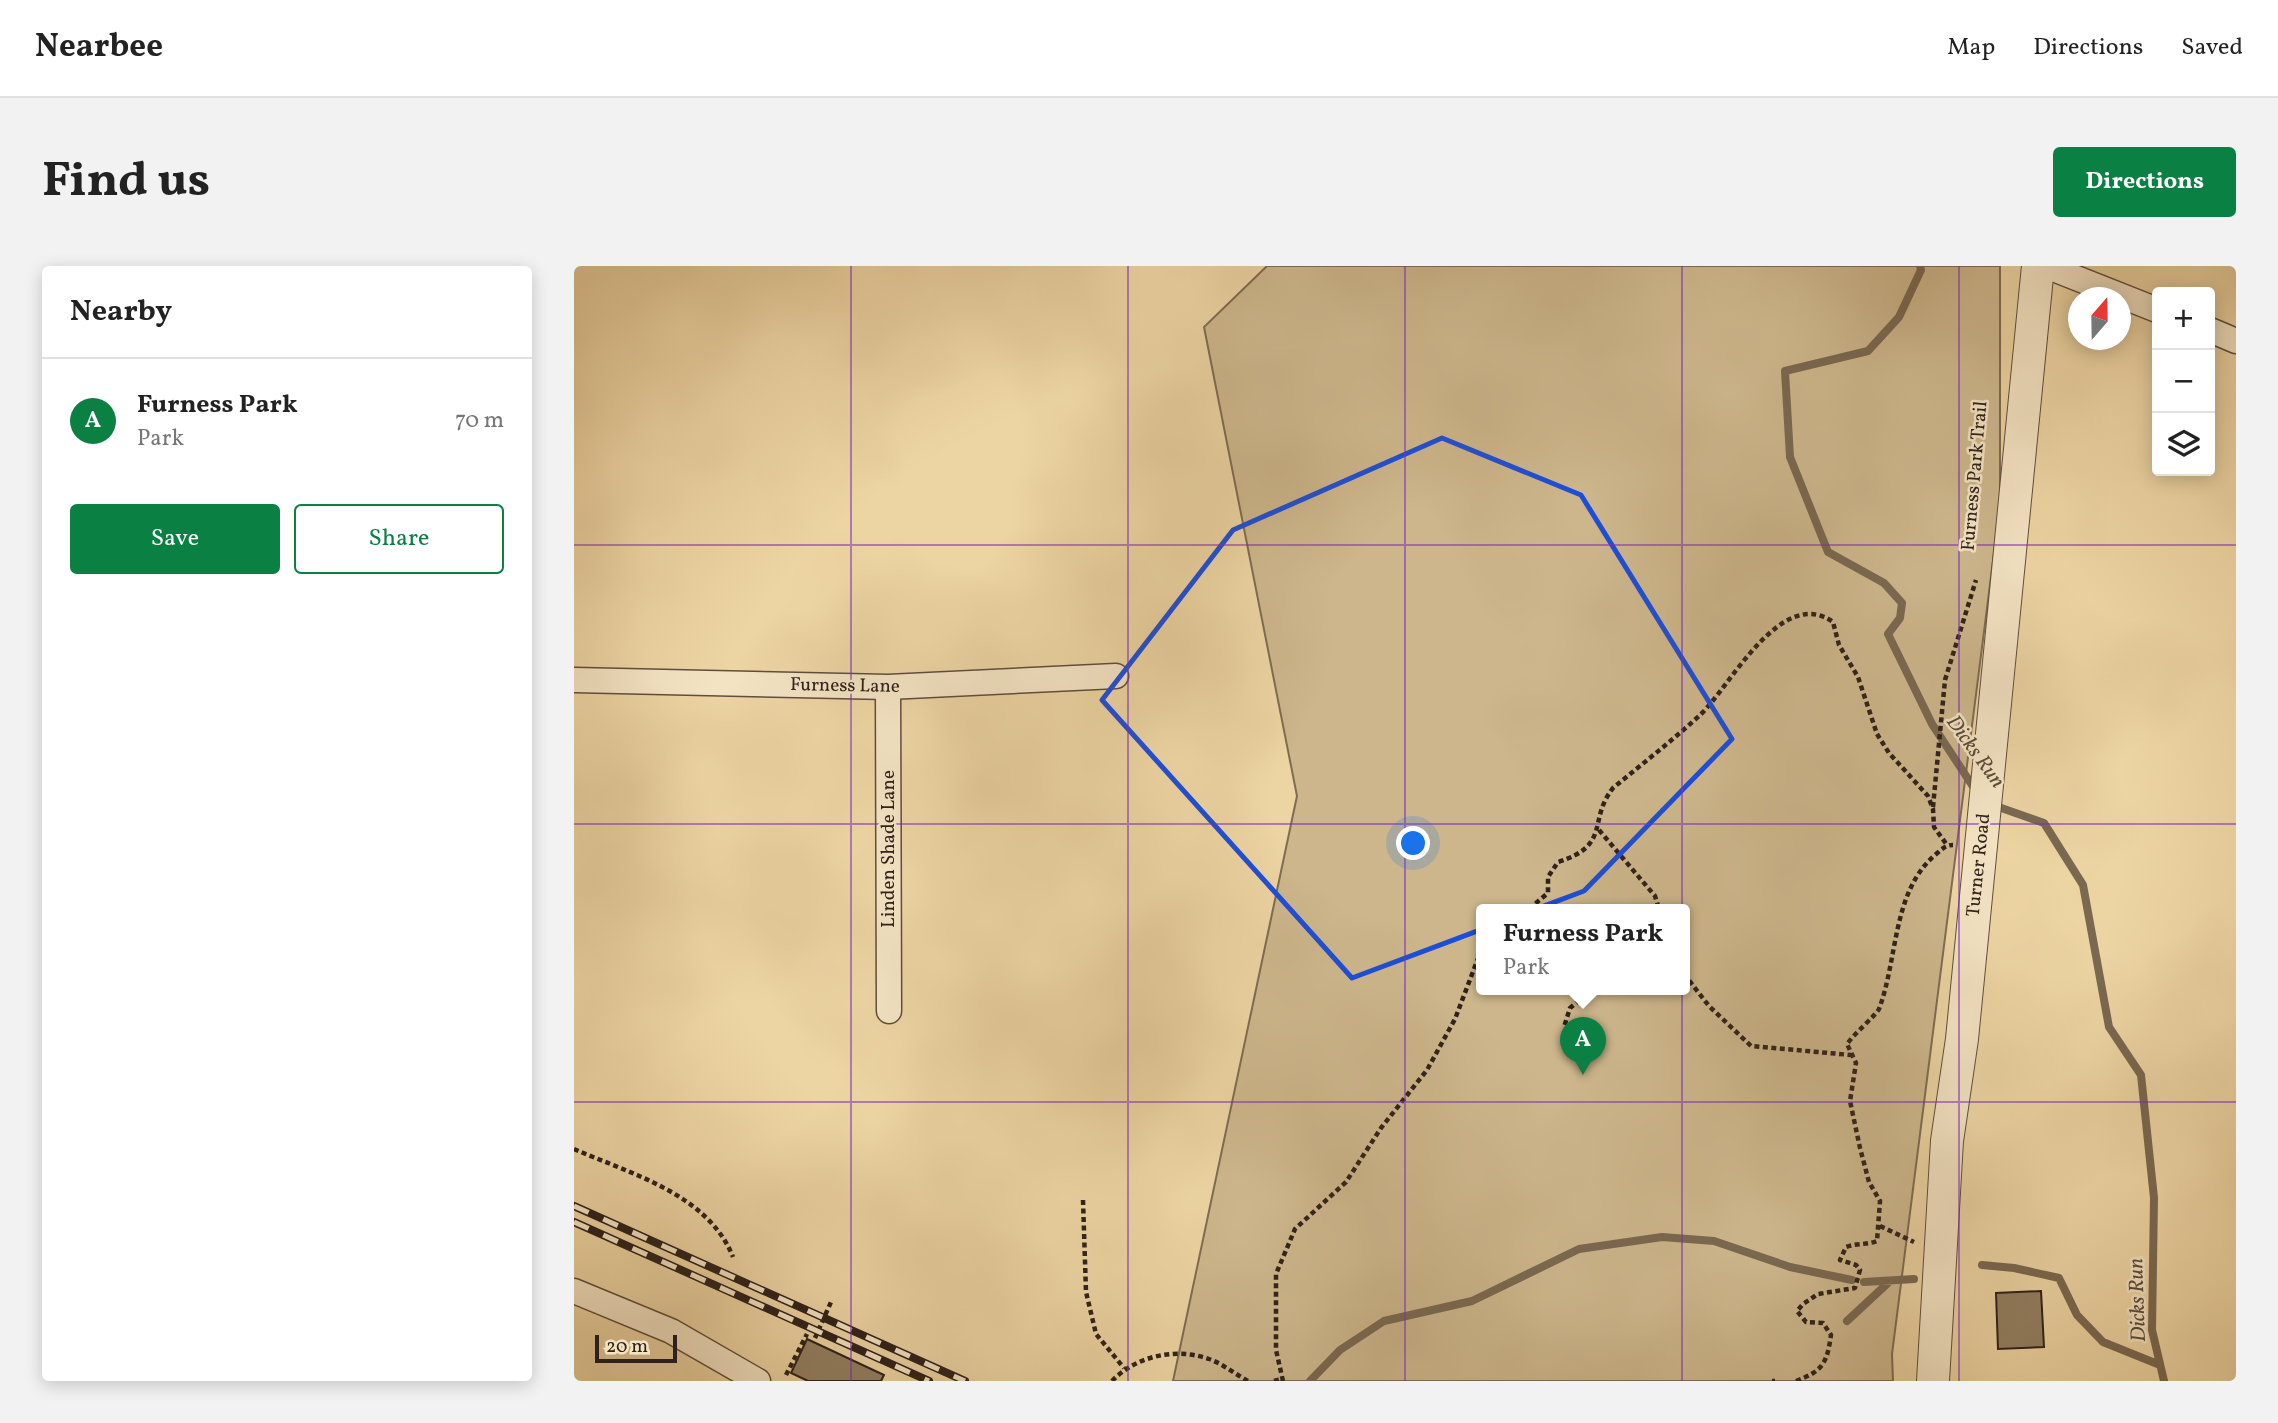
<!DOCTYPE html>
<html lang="en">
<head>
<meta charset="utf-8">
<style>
	:root { --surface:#fff; --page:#f2f2f2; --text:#222; --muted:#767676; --line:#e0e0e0; --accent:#0b8043 }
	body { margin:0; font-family:Vollkorn,serif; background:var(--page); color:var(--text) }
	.controls { position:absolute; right:21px; top:21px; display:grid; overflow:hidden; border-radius:7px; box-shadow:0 4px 18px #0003 }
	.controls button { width:63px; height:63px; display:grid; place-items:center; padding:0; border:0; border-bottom:2px solid var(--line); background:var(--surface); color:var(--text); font:35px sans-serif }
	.compass { position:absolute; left:1494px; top:21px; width:63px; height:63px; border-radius:50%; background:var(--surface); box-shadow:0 4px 18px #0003; rotate:20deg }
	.scale { position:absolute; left:21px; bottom:18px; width:82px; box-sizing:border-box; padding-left:7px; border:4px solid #2f221b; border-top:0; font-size:19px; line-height:24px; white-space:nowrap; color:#2f221b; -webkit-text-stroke:5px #f3e3c3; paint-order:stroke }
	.you { position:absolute; left:840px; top:578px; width:24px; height:24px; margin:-18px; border:5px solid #fff; border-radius:50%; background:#1a73e8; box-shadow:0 0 0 10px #1a73e833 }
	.badge { display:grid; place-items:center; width:46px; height:46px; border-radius:50%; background:var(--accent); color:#fff; font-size:23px; font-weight:700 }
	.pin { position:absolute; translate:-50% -58px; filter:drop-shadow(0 2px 4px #0008) }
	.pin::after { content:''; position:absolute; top:37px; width:24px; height:21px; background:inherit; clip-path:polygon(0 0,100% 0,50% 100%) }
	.popup { position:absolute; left:902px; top:638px; width:214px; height:91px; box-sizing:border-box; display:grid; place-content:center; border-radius:7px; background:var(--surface); filter:drop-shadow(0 2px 5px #0005); font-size:23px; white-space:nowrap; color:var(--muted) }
	.popup b { font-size:26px; color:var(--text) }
	.popup::after { content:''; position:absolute; left:50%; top:100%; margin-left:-14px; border:14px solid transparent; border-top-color:var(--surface) }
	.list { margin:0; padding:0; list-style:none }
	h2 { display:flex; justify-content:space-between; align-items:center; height:91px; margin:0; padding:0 28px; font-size:30px }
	h2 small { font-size:23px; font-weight:400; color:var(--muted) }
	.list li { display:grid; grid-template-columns:46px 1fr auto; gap:21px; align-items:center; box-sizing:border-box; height:126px; padding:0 28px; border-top:2px solid var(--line) }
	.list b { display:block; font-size:26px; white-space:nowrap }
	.list p { margin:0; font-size:23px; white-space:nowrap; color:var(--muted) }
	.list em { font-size:23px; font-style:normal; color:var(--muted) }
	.actions { display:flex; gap:14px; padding:21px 28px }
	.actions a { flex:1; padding:16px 0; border:2px solid var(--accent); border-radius:7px; text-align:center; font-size:24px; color:var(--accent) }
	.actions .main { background:var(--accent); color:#fff }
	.icon { flex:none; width:38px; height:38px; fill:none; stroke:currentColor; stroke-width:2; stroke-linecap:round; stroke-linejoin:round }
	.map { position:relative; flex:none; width:1662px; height:1115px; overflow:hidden; border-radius:7px }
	header { display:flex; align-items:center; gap:42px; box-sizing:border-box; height:98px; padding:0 35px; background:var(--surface); border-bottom:2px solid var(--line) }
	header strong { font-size:33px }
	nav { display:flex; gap:38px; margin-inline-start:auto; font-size:24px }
	.intro { display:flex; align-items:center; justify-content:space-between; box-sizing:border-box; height:168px; padding:0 42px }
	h1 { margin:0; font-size:49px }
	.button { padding:18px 32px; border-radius:7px; background:var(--accent); color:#fff; font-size:24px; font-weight:700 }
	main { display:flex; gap:42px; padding:0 42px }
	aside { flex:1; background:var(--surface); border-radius:7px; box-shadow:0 4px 18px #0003 }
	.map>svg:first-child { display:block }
</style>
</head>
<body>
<header>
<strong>Nearbee</strong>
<nav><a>Map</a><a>Directions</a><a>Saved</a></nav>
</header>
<div class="intro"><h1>Find us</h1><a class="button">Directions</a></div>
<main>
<aside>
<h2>Nearby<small></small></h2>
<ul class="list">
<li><span class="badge">A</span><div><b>Furness Park</b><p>Park</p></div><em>70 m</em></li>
</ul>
<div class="actions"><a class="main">Save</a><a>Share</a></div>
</aside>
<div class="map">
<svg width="1662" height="1115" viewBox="0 0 1662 1115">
	<rect width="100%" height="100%" fill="#edd4a3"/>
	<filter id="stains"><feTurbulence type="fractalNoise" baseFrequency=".00286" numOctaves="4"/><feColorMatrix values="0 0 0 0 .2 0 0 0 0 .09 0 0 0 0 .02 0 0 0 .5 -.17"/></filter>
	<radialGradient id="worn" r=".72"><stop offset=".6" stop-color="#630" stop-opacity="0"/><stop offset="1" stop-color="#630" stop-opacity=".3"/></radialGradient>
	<path fill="#cdb68c" stroke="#7e6c54" stroke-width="2" fill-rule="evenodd" d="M693,0h733v240l-108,848 1,27h-720l124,-585 -93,-469zM908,643h202v80h-202z"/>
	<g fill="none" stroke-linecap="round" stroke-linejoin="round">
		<path stroke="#7a6851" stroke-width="8" d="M1346,0l1,4 -22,47 -31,34 -83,20 5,86 38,95 56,31 18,20 -2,15 -12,16 44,90 44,67
			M1416,538l54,19 39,62 26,142 32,48 13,123 -2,132 12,51
			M1408,999l32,3 45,10 18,37 26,27 57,23
			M1290,1016l50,-3
			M1273,1055l42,-39
			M736,1115l30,-31 44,-29 88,-20 107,-52 83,-12 52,4 76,26 62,13"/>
	</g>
	<path fill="#927f62" stroke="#2f221b" stroke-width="2" d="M1467,1025l3,56 -46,2 -2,-56z
		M233,1073l77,36 -3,6h-73l-17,-8z"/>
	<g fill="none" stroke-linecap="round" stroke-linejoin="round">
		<g stroke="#5e4e3d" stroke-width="27">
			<path id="minor" d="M1472,0l111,44
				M1636,64l26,11
				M0,414l314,7 228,-11
				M314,421l1,324
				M0,1025l97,40 87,50"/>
		</g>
		<g stroke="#5e4e3d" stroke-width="34">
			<path id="tertiary" d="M1359,1115l14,-240 15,-102 76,-773"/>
		</g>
		<path stroke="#2f221b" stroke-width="4.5" stroke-dasharray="5 3.5" stroke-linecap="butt" d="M1359,541l12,-127 31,-100
			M1025,564l56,66 4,13
			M955,643l19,-16v-16l10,-15c54,-17 29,-41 55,-74 29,-24 59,-47 87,-73 30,-28 81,-130 133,-93l6,23 19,32 19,57 12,19 39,43 5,13 1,18 13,18
			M1110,708l25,32 42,40 100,9
			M1019,723l-23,19 -6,19 37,25
			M0,883c57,25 134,45 159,108
			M509,934l3,92 10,42 28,34
			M1306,960l34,16
			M241,1072l16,-36
			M212,1109l21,-41
			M538,1115c24,-25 64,-34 97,-22 14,5 26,15 39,22
			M700,1115l8,-2
			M709,1115l-7,-31v-76l19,-45 51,-47 35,-54 46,-58 28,-51 27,-71
			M1198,1115h3
			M1222,1115c27,-10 31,-18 35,-46l-8,-12 -17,-1 -9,-11 6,-7 15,-10 37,-6 5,-18 -4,-5 -16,-5 6,-13c11,-4 21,-2 31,-6l3,-40 -11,-19 -9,-34 -10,-47 6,-38 -9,-19c8,-11 29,-29 32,-35 19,-50 13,-117 56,-154 6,-5 10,-10 18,-10"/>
		<use href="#minor" stroke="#f3e3c3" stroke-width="24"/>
		<use href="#tertiary" stroke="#f3e3c3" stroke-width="32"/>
		<g stroke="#2f221b" stroke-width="8">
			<path id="rail" d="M0,940l391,175
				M0,956l355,159"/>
		</g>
		<use href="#rail" stroke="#f3e3c3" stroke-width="5" stroke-dasharray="16" stroke-linecap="butt"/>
	</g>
	<path fill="none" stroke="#1d4ed8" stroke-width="5" stroke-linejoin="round" d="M868,172l139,57 151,244 -148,152 -232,87 -250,-278 131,-170z"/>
	<path fill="none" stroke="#7b2cbf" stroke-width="2" stroke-opacity="0.55" d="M277,0v1115M554,0v1115M831,0v1115M1108,0v1115M1385,0v1115M0,279h1662M0,558h1662M0,836h1662"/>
	<g text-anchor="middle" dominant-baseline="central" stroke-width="5" stroke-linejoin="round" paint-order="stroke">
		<g font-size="19" fill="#2f221b" stroke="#f3e3c3">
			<text transform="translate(1401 210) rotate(-85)">Furness Park Trail</text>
			<text transform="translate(271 420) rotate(1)">Furness Lane</text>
			<text transform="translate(315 583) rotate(-90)">Linden Shade Lane</text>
			<text transform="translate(1405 599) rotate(-84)">Turner Road</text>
		</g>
		<g font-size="21" font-style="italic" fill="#5b4b3a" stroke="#f3e3c3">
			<text transform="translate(1401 486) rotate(54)">Dicks Run</text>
			<text transform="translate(1564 1034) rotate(-92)">Dicks Run</text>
		</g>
	</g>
	<rect width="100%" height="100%" filter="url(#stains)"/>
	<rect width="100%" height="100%" fill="url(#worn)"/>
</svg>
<div class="controls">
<button>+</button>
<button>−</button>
<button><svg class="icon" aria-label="layers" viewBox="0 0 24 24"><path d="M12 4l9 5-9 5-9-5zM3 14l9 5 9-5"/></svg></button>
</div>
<svg class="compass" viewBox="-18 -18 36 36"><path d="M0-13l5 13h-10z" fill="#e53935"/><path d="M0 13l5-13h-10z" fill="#767676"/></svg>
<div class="scale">20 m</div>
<div class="you"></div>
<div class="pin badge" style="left:1009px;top:809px">A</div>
<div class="popup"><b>Furness Park</b>Park</div>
</div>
</main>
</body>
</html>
